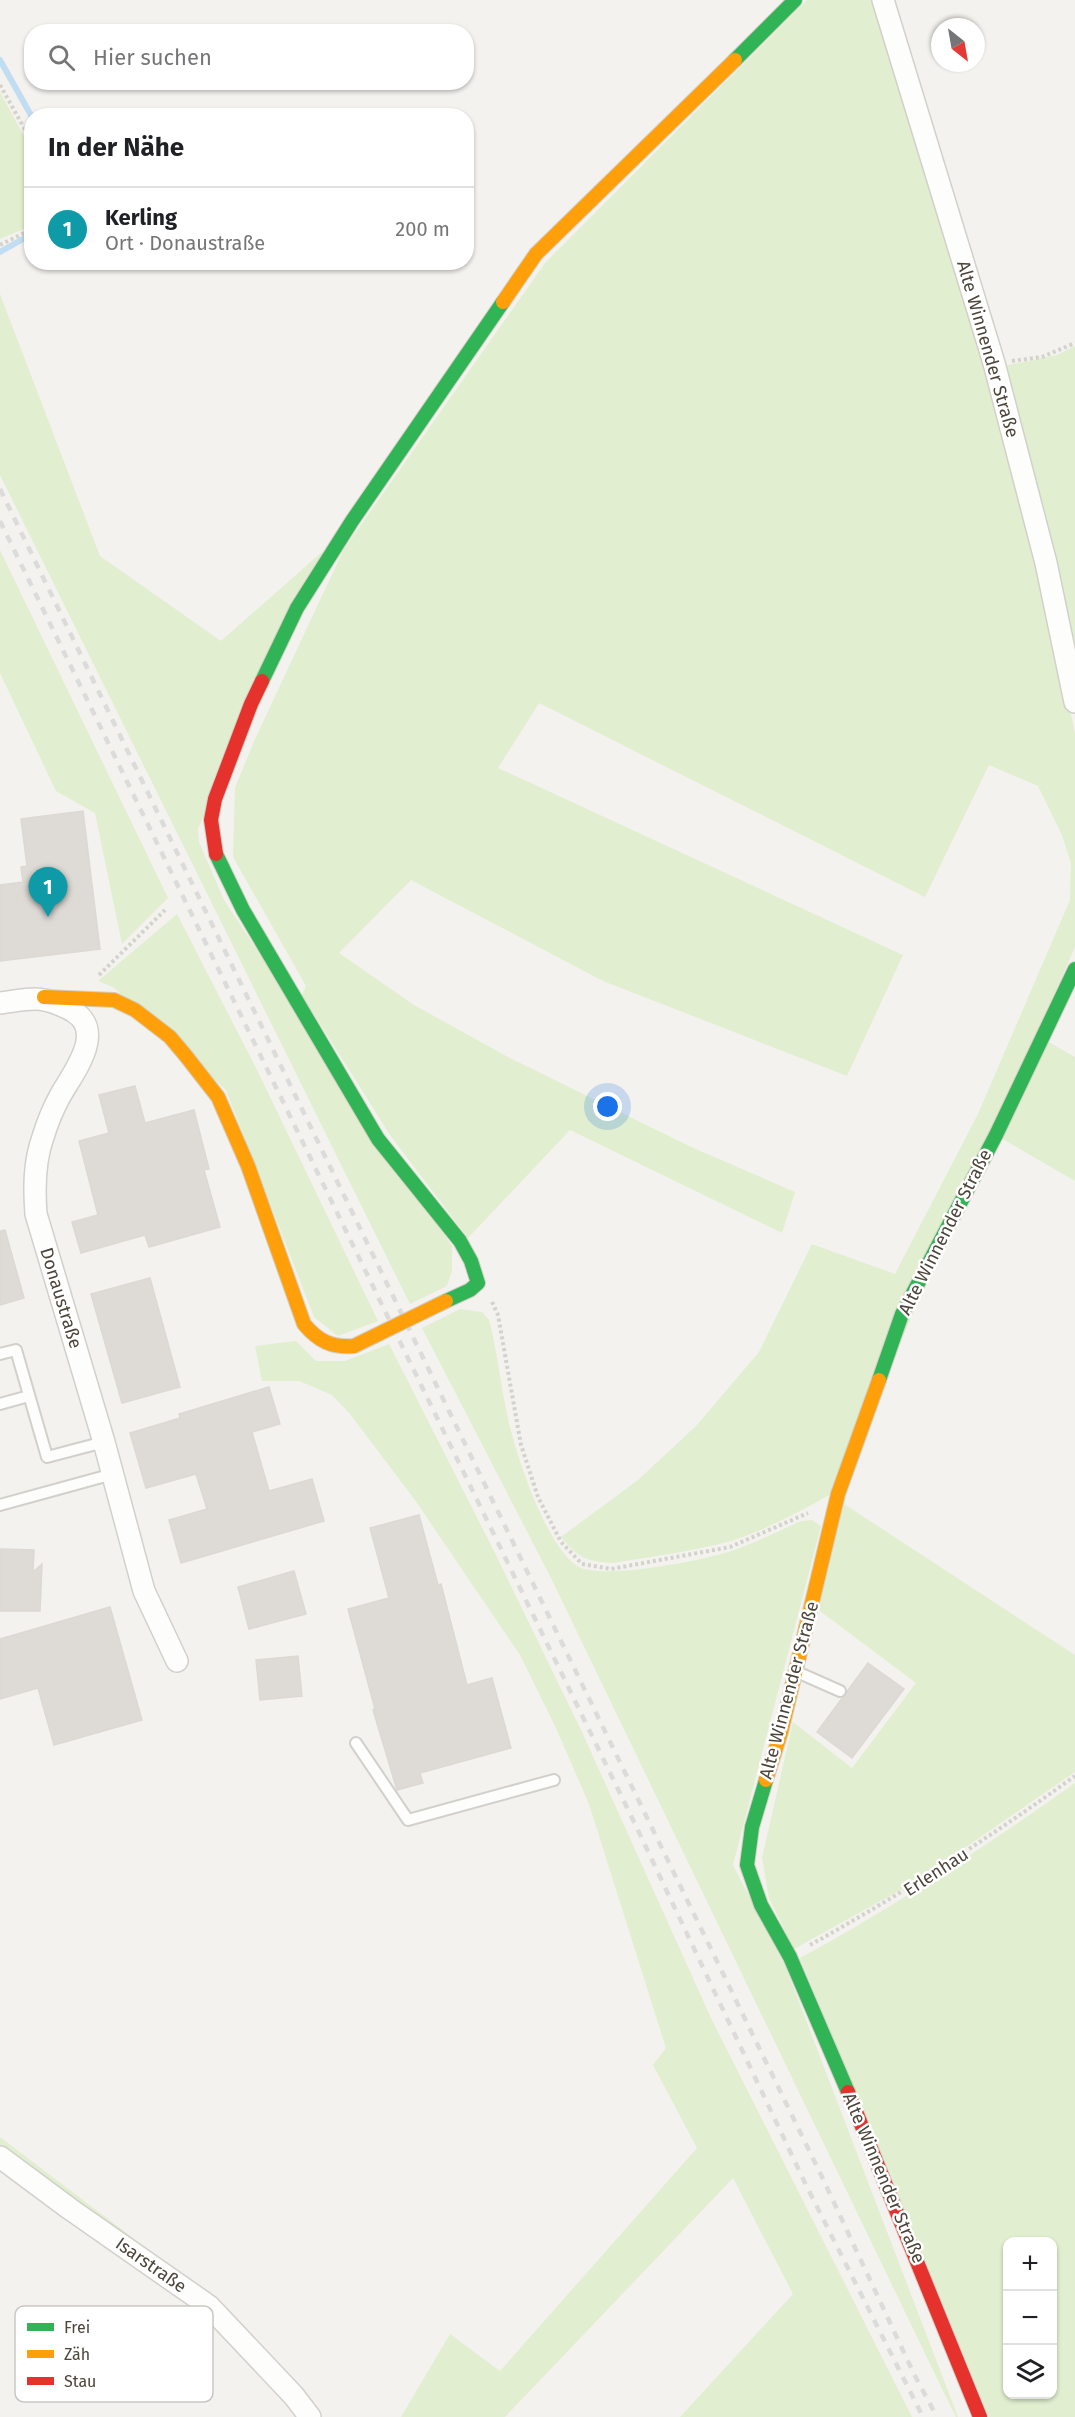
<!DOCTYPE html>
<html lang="de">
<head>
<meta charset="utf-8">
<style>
	:root { --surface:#fff; --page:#f6f6f6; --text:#202124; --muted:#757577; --line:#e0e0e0; --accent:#868178 }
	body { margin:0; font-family:"Fira Sans",sans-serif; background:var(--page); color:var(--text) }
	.controls { position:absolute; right:18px; bottom:18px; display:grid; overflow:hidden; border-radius:12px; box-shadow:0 2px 4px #0004 }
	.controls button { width:54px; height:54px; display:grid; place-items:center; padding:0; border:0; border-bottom:2px solid var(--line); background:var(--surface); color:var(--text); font:30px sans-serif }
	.compass { position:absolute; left:931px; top:18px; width:54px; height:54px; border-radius:50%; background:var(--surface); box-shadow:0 2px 4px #0004; rotate:149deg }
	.you { position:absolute; left:608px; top:1107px; width:21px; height:21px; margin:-15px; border:4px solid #fff; border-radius:50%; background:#1a73e8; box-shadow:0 0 0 9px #1a73e833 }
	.badge { display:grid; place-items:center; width:39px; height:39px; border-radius:50%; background:var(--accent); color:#fff; font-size:20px; font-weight:700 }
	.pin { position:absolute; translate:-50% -50px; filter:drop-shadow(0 2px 3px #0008) }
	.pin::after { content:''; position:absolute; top:32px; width:21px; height:18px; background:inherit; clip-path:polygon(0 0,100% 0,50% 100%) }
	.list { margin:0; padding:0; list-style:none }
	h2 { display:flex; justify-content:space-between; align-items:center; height:78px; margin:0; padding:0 24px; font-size:26px }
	h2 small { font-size:20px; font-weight:400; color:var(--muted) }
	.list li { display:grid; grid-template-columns:39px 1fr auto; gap:18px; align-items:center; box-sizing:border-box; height:84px; padding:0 24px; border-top:2px solid var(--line) }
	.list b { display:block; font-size:22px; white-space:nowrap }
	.list p { margin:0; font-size:20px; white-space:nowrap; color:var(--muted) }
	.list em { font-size:20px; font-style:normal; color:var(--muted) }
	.icon { flex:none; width:33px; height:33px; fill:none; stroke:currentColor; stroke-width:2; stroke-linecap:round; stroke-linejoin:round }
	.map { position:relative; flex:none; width:1075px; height:2417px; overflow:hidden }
	.search { position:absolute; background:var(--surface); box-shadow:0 2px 4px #0004; left:24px; top:24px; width:450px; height:66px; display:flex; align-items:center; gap:15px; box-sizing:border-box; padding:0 21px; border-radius:24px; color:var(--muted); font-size:22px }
	.panel { position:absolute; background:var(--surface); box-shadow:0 2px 4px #0004; left:24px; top:108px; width:450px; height:162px; border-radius:24px }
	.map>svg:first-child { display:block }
</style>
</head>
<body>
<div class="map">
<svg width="1075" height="2417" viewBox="0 0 1075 2417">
	<rect width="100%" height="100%" fill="#f4f2ee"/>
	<path fill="#e1eecf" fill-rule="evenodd" d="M807,0h71l140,477 44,194 13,62v214l-241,545c-33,20 -82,45 -119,53 -33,8 -68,12 -101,18 -27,-1 -36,-5 -53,-26l77,-57 59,-55 62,-73 53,-108 83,30 83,-160 92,-214 1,-37 -9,-28 -24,-49 -49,-21 -64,132 -386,-194 -41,65 405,187 -56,121 -244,-95 -192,-101 -72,73 75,52 94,52 181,89 106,46 -13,41 -212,-103 -102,108 -78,-103 -88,-140 4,-9 -73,-129 2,-69 20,-49 89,-190 201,-286z
		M0,92l31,57v77l-31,13z
		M0,294l100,262 121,85 102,-90 -125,278 1,13 25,58 228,346v25l-5,15 -37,18 -410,-829z
		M1075,346v297l-71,-277 53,-11z
		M0,550l168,348 -46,46 -27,-131 -39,-22 -56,-118z
		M177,914l81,158 120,249 -40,15 -24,-19 -88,-227 -113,-103 -15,-6z
		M1043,1039l32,18v124l-79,-46z
		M460,1309l22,3 7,8c9,34 12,69 20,103 9,37 37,122 68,143 23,15 130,-6 157,-16 23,-8 45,-19 67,-29l11,-1 9,6 -88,339 53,103 172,449h-2l-10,-20 -395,-819 -129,-250z
		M296,1341l20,20h29l44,-17 105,207 88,181 129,286 201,399h-232l113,-123 -60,-116 -228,239h-104l49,-83 50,37 197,-223 -44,-83 13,-17 -77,-244 -33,-76 -36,-73 -105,-155 -65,-86 -18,-19 -33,-14h-37l-7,-35z
		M844,1504l231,151v117l-160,110 -121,67 -25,-51 -7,-40 31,-136 59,46 64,-85 -100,-75z
		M1075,1783v634h-86l-189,-459c96,-52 186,-112 275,-175zM1008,2242h44v152h-44z
		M0,2137l216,164 -130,-90 -86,-66z"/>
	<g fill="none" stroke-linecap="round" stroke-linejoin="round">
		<path stroke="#c0ddf1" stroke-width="6" d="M0,60l32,57
			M0,252l32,-18"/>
	</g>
	<path fill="#dedbd6" stroke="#dcd9d4" stroke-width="1.5" d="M83,811l17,138 -100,12v-76l23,-3 -2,-15 6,-1 -6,-47z
		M135,1086l10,37 49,-13 15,59 -5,1 16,57 -71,20 -4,-12 -64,18 -9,-31 26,-7 -19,-74 30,-8 -10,-38z
		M5,1230l19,68 -24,7v-74z
		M150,1278l30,109 -58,16 -31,-109z
		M269,1387l11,37 -28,8 17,59 43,-12 12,42 -143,42 -12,-43 38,-11 -11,-35 -50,14 -16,-55 50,-15 -1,-4z
		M419,1515l19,70 3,-1 26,101 25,-7 19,70 -91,25 3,10 -26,7 -24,-80 2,-1 -27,-100 41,-11 -19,-70z
		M0,1549l34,1 -1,22 9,-8 -2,47h-40z
		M294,1571l12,43 -57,15 -11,-42z
		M110,1607l32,113 -88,25 -16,-57 -38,11v-60z
		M298,1656l4,40 -42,4 -4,-40z
		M868,1663l36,26 -52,69 -35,-26z"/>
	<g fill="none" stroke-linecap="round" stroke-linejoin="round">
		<g stroke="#d2d0cb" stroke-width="14">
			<path id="lane" d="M0,1354l16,-4 31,107 57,-15
				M0,1404l29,-8
				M0,1505l113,-31
				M797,1672l43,19
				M356,1743l52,77 146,-40"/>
		</g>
		<g stroke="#d2d0cb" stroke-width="24">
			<path id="street" d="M883,0l111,363 52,200 29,139
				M0,1003c32,-4 40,-9 71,7 38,21 0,65 -12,88 -7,13 -12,26 -16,39 -9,25 -9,51 -7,77l68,228 40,149 33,70
				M0,2157l70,52 139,97 85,90 16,21"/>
		</g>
		<g stroke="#d3cfc5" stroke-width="16">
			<path id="fast" d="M735,60l60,-60
				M262,681l35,-73 55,-87 151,-219
				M216,854l27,56 135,229 82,102 11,20 7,22 -8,7 -24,11
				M879,1380l23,-66 94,-179 79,-166
				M766,1780l-14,47 -5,38 14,40 29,52 58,135"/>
		</g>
		<g stroke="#d3cfc5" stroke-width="16">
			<path id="slow" d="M503,302l33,-48 199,-194
				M44,997l70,3 21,10 35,27 16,19 32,41 30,69 56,158c14,17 28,24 50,22
				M766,1780l15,-48 57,-238 41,-114"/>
		</g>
		<g stroke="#d3cfc5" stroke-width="16">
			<path id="jam" d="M216,854l-5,-34 4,-21 36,-95 11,-23
				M848,2092l132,325"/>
		</g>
		<path stroke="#d3d2cc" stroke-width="4" stroke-dasharray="3 3" stroke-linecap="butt" d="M0,85l32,57
			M0,245l32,-16
			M1012,361l30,-4 33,-14
			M99,975l66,-65
			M492,1302l6,13 23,130 17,52 23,45 21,22 29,5 119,-22 78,-34
			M810,1945c92,-51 179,-107 265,-169"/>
		<use href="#lane" stroke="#fdfdfc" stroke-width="10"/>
		<use href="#street" stroke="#fdfdfc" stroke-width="21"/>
		<use href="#fast" stroke="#30b455" stroke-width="14"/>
		<use href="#slow" stroke="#ff9f0a" stroke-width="14"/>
		<use href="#jam" stroke="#e5322d" stroke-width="14"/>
		<path stroke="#dbdbda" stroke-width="4.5" stroke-dasharray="8 8" stroke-linecap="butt" d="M0,489l822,1688 92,197 23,43
			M0,521l635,1303 171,361 117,232"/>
		<g stroke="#d3cfc5" stroke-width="16" stroke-linecap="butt">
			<path id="slow-bridge" d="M354,1346l92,-45"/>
		</g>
		<use href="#slow-bridge" stroke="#ff9f0a" stroke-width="14"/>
	</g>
	<g text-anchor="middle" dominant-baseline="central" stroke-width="5" stroke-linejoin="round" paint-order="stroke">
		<g font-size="18" fill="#4b4439" stroke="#fff">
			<text transform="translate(988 349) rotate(74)">Alte Winnender Straße</text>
			<text transform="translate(945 1232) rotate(-63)">Alte Winnender Straße</text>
			<text transform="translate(61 1298) rotate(73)">Donaustraße</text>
			<text transform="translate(789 1690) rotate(-75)">Alte Winnender Straße</text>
			<text transform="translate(936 1872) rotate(-33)">Erlenhau</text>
			<text transform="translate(884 2178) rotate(67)">Alte Winnender Straße</text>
			<text transform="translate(151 2265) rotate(35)">Isarstraße</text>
		</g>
	</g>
	<rect x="15" y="2306" width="198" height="96" rx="9" fill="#fff" stroke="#c9c7c4" stroke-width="1.5"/>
	<rect x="27" y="2323" width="27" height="8" fill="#30b455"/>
	<rect x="27" y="2350" width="27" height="8" fill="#ff9f0a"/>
	<rect x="27" y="2377" width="27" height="8" fill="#e5322d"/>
	<g font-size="16" fill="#4b4439">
		<text x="64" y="2333">Frei</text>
		<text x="64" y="2360">Zäh</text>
		<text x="64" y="2387">Stau</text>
	</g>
</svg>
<div class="controls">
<button>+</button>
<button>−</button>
<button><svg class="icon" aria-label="layers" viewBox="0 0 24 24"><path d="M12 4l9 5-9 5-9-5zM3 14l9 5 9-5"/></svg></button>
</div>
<svg class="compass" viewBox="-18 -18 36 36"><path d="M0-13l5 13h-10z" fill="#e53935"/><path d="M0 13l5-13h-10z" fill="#757577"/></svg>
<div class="you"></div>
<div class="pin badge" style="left:48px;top:917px;background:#0f9aa8">1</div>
<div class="search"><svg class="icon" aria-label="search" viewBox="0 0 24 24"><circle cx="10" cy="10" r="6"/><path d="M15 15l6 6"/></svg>Hier suchen</div>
<section class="panel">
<h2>In der Nähe<small></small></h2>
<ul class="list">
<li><span class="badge" style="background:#0f9aa8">1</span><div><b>Kerling</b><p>Ort · Donaustraße</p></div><em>200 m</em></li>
</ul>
</section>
</div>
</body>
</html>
